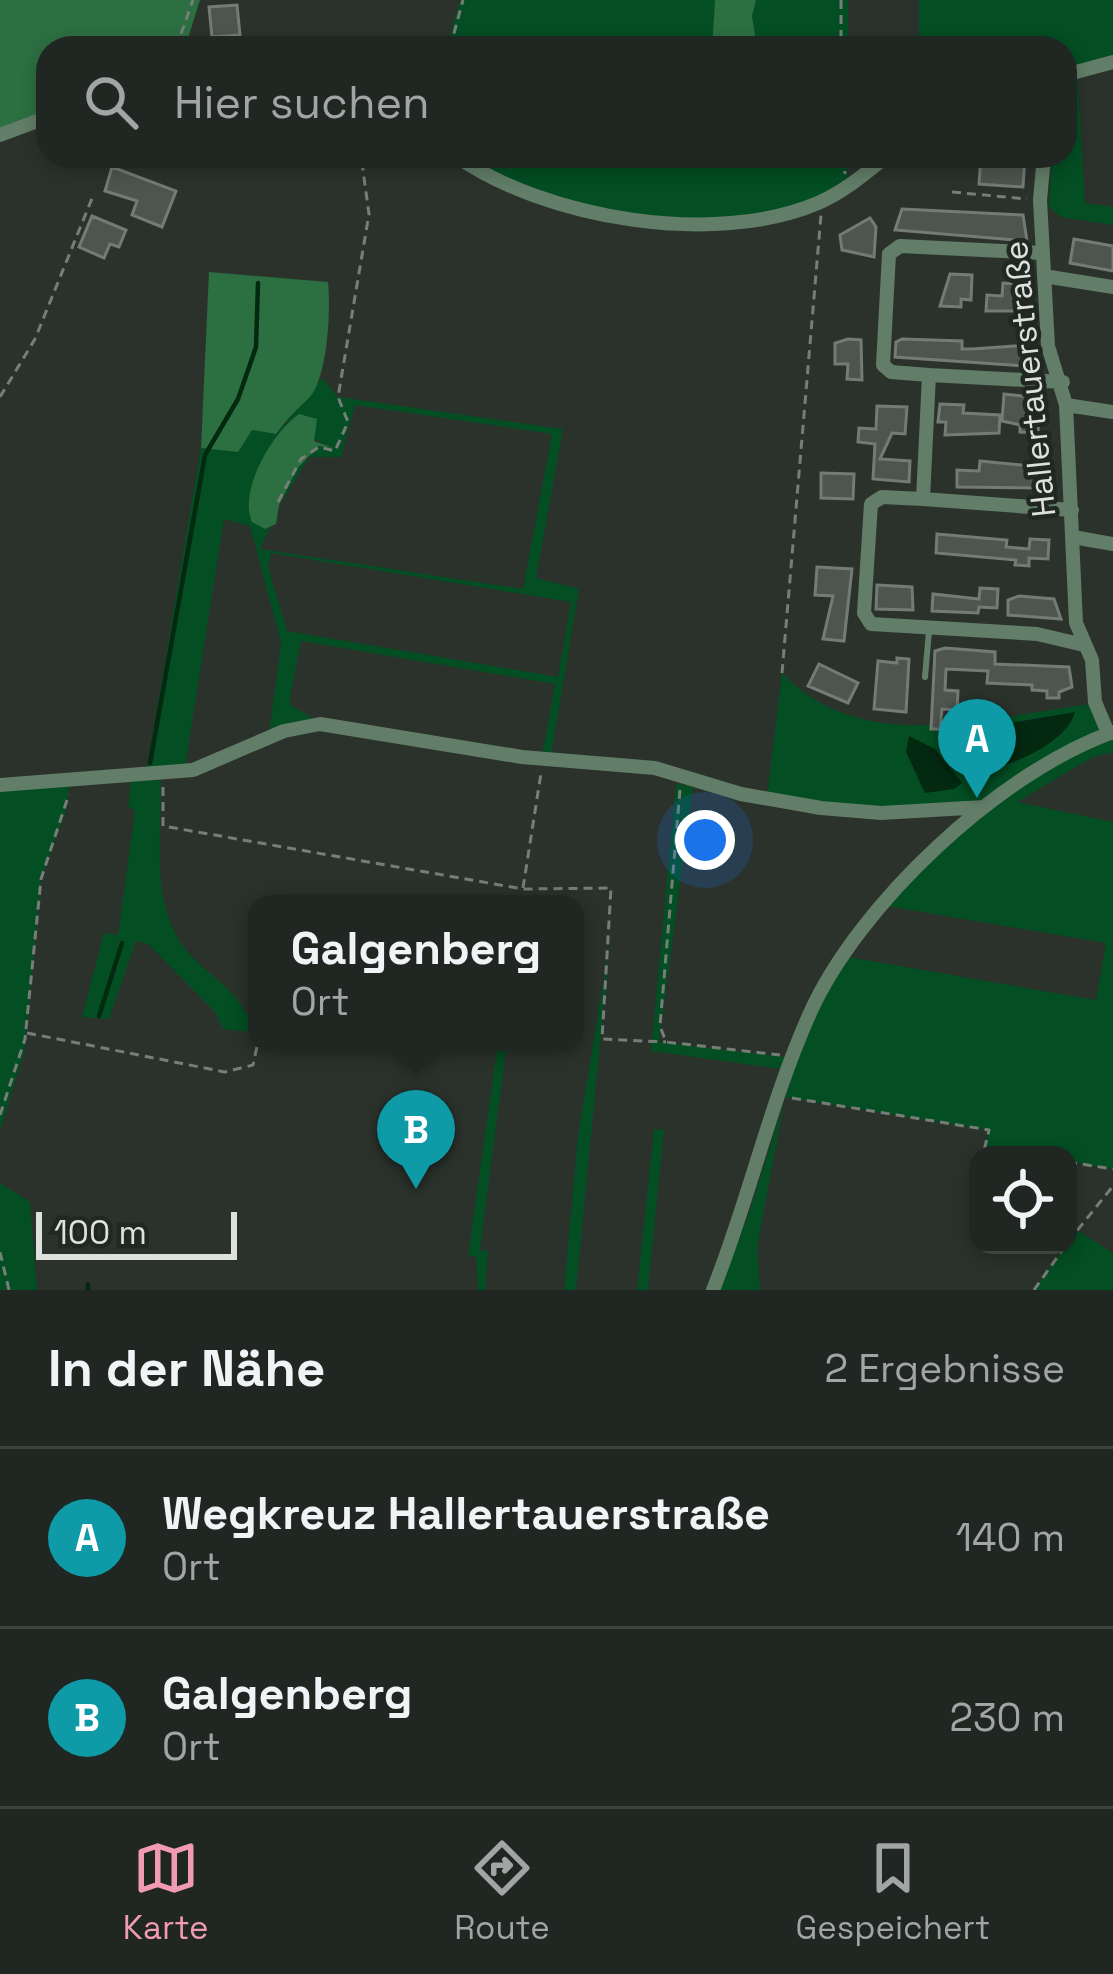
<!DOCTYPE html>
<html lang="de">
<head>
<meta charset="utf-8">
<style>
	:root { --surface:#202621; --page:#2d322e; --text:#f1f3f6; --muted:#a2a5a5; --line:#3d433f; --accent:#f19ab3 }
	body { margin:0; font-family:"Space Grotesk",sans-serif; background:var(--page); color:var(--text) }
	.controls { position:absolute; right:36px; bottom:36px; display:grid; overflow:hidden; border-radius:24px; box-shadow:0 6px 18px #0003 }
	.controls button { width:108px; height:108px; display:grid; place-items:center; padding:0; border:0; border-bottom:3px solid var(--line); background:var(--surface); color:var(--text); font:60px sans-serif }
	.scale { position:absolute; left:36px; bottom:30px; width:201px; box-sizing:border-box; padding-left:12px; border:6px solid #dee2df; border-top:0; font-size:33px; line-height:42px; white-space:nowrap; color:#dee2df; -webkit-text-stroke:9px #212823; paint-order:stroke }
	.you { position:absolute; left:705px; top:840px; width:42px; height:42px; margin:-30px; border:9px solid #fff; border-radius:50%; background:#1a73e8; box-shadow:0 0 0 18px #1a73e833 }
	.badge { display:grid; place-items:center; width:78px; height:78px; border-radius:50%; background:var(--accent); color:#fff; font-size:39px; font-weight:700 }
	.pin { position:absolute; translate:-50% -99px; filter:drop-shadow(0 3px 6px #0008) }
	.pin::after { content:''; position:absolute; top:63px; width:42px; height:36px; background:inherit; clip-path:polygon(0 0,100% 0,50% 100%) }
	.popup { position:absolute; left:248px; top:895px; width:336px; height:156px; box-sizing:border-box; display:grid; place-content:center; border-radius:24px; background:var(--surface); filter:drop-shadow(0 3px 9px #0005); font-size:39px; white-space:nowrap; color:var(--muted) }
	.popup b { font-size:45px; color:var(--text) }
	.popup::after { content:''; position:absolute; left:50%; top:100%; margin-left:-24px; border:24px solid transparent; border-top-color:var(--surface) }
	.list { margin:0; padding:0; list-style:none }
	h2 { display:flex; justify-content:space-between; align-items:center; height:156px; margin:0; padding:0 48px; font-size:51px }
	h2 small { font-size:39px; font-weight:400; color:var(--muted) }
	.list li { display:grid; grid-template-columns:78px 1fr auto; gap:36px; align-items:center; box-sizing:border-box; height:180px; padding:0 48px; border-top:3px solid var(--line) }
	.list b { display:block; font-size:45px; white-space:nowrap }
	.list p { margin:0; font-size:39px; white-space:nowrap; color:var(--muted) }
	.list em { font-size:39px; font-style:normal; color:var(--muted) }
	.icon { flex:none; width:66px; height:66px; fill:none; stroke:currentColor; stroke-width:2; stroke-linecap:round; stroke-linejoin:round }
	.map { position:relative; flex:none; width:1113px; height:1290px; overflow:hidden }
	.search { position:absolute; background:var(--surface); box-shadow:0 6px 18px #0003; left:36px; right:36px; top:36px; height:132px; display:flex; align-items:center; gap:30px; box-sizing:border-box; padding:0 42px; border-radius:36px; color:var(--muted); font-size:45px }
	.sheet { height:516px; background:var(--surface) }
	nav { display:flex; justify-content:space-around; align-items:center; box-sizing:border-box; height:168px; border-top:3px solid var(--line); background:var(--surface); font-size:33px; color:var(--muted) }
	nav a { display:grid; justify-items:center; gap:6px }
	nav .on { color:var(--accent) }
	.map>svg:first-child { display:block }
</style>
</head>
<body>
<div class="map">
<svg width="1113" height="1290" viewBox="0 0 1113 1290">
	<rect width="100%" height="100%" fill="#2b322c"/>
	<path fill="#034e23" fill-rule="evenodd" d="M460,0h255l-3,48h-265z
		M756,0h92v48h-91l-5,-32z
		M919,0h194v55l-48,13v-20h-146z
		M1078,82l7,121 28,4v18l-52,-8 -12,-10 3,-51h13v-67z
		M461,156h386v25c-119,69 -269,36 -386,-25z
		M322,378l16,19 225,32 -27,149 43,11 -28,167h-9l13,-72 -254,-43 -12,63 26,16 -46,14 12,-91 -31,-117 -26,-7 -39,248 -39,6 55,-325 37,4 14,-23 24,5zM355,405l197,29 -29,155 -263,-40 10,-22 -5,2 -13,-43 35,-64 45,27 -14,-3 -21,23 -18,38 30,-50h32zM271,553l300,49 -13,75 -271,-46 -19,-65z
		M782,673c81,85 205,44 308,31l10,28 -121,71 -81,6 -131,-13z
		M1113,739v13l-20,5 -76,45 96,20v347l-45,-7v-7l-84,-4 4,-21 -203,-33 -28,151 3,42h-43l31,-74 59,-187 41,-72 248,43 10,-57 -219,-37c64,-66 138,-136 226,-167z
		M161,780c1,56 -12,127 27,172 19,22 44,35 58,61l11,2v17l-34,-3 -8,-17 -67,-68 -12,-3 -27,78 -27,-2 22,-84 14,2 17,-125 -7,-3 3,-26z
		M676,784l17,2 -34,256 126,15 -4,12 -130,-18z
		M69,785l-3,26 -25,68 -16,171 -25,81v-340z
		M610,942l-34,348h-12l14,-155z
		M498,1042h9l-27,208 8,1 -3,39h-7l-2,-33 -8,-2z
		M654,1129l10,1 -16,160h-11z
		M0,1183l30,19 7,88h-37z
		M1077,1230l36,23v37h-79z"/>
	<path fill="#2c6f41" d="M0,0h200l-15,48h-137v66l-48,18z
		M715,0h41l-4,16 5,32h-45z
		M209,272l119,10c3,25 0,101 -21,118 -11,10 -21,20 -31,34l-24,-4 -14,22 -37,-4z
		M299,414l18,5 -3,22 19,7 -15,-2 -21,23 -18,36 -3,19 -11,5 -13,-7c-14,-32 21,-90 47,-108z"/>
	<path fill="#042911" d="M1075,712c-7,29 -61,54 -89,57l-28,-37z
		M909,736l26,13 27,34 -8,6 -29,4 -19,-41z"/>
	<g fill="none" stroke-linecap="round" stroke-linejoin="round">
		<path stroke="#042911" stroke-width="4.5" d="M150,763l55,-308 33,-56 18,-52 2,-64
			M99,1016l23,-73
			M88,1284v6"/>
	</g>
	<path fill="#4e554f" stroke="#737b75" stroke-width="3" d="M237,5l3,30 -28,2 -3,-30z
		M981,156h44l-2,31 -44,-3z
		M112,167l64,24 -14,36 -30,-12 5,-14 -32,-10z
		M902,209l121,6 4,26 -132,-11z
		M92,216l34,14 -7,17 -9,-3 -6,14 -25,-11z
		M870,218l6,9 -2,30 -32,-7 -2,-15z
		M1074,239l39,7v25l-43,-8z
		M950,274l22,1 -1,25 -10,-1v8l-21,-1z
		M1003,283l25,2 -2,26h-40l1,-16 15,1z
		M848,339l13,1 1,40 -15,-1 1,-15h-13v-21z
		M902,339l60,2v8h10l55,-4 -1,8h13l-1,14 -143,-10 1,-15z
		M1004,394l36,4 -2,35 -18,-1v-7l-18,-4z
		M940,404l24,1 -1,8 37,2 -1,18 -54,2 1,-13h-8z
		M877,406l30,1 -2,27 -13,-1 -12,26 30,2 -1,21 -36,-3 2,-35 -17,-2 1,-14 17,1z
		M980,461l72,7 -1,20 -94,-1v-17l22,1z
		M821,473l33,1 -1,25 -32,-1z
		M937,534l70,6 -1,7 23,2 1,-10 19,1 -1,19 -19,-1v8l-14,-1 1,-5 -80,-7z
		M817,567l35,2 -8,72 -21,-2 10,-43 -18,-1z
		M877,585l35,2 1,23 -37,-1z
		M980,588l18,1 -1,19 -18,-1 -1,6 -46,-2 1,-17 46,5z
		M1019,596l35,3 7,20 -53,-4v-15z
		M945,648l50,4v12l74,3 3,20 -13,5v6h-12v-7l-15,-1v-5l-45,-2 1,-12 -42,-2 -1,21 13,1 -1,19 -15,-1 -2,20h-9l4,-78z
		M897,658l12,1 -3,53 -32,-3 4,-48 19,2z
		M819,664l39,19 -10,20 -40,-17z"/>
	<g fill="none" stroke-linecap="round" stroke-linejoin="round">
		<path stroke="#777d78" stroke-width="3" stroke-dasharray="9 6" stroke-linecap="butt" d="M841,0v48
			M176,48l17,-48
			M450,48l13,-48
			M844,156l1,18
			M952,192l75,7
			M0,397l35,-58 58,-143
			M278,502l23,-43 18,-12 16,4 13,-29 -10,-25 31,-183 -8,-58
			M782,673l39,-458
			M163,787v39l360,63 88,-1 -9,151 64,3
			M680,790l-20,236 6,16 114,13
			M523,888l18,-115
			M27,1033l198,39 28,-7 5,-23
			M792,1098l197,32 -5,21 30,4
			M0,1115l25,-76 16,-160 28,-85
			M1068,1162l45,7
			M1068,1242l45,-56
			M0,1252l9,38
			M1034,1290l32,-45"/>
		<path stroke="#627e68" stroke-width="6" d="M925,677l4,-46"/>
		<path stroke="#627e68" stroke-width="14" d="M1065,75l48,-13
			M0,135l48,-18
			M456,156c90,63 259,91 362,47 26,-11 48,-30 69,-47
			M1044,156l-4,44 8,146 18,59 10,218 16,37 3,42 13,31
			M1043,253l-143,-7 -11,8 -6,111 8,7 38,3 -6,124 -41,-2 -11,7 -7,109 7,11 166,10 47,11
			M1044,276l69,11
			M929,375l134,7
			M1066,405l47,7
			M923,499l149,11
			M1073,537l40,7
			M0,785l193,-15 91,-39 36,-7 202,33 133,11 86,26 80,14 60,5 103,-6
			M713,1290c36,-90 57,-188 97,-277 49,-109 190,-241 303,-281"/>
	</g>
	<g text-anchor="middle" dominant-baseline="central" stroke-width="9" stroke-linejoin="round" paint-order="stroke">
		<g font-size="33" fill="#dee2df" stroke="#212823">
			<text transform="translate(1030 379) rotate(-96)">Hallertauerstraße</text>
		</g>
	</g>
</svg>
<div class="controls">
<button><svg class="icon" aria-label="locate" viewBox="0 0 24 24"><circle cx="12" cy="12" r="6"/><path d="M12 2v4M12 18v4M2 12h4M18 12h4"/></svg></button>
</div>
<div class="scale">100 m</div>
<div class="you"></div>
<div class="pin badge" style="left:977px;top:798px;background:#0f9aa8">A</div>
<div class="pin badge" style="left:416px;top:1189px;background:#0f9aa8">B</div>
<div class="popup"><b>Galgenberg</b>Ort</div>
<div class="search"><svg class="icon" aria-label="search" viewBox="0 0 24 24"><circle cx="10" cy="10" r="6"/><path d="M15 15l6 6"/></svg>Hier suchen</div>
</div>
<section class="sheet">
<h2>In der Nähe<small>2 Ergebnisse</small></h2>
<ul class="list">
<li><span class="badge" style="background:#0f9aa8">A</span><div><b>Wegkreuz Hallertauerstraße</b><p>Ort</p></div><em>140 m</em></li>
<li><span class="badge" style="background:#0f9aa8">B</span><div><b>Galgenberg</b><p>Ort</p></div><em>230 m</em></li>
</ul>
</section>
<nav>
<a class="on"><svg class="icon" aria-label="map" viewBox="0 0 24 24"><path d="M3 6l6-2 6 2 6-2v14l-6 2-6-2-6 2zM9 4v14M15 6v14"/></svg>Karte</a>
<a><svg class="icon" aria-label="directions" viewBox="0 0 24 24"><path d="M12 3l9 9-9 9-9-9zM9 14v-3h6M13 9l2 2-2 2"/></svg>Route</a>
<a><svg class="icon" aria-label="saved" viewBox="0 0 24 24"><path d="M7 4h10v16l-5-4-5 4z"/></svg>Gespeichert</a>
</nav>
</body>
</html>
